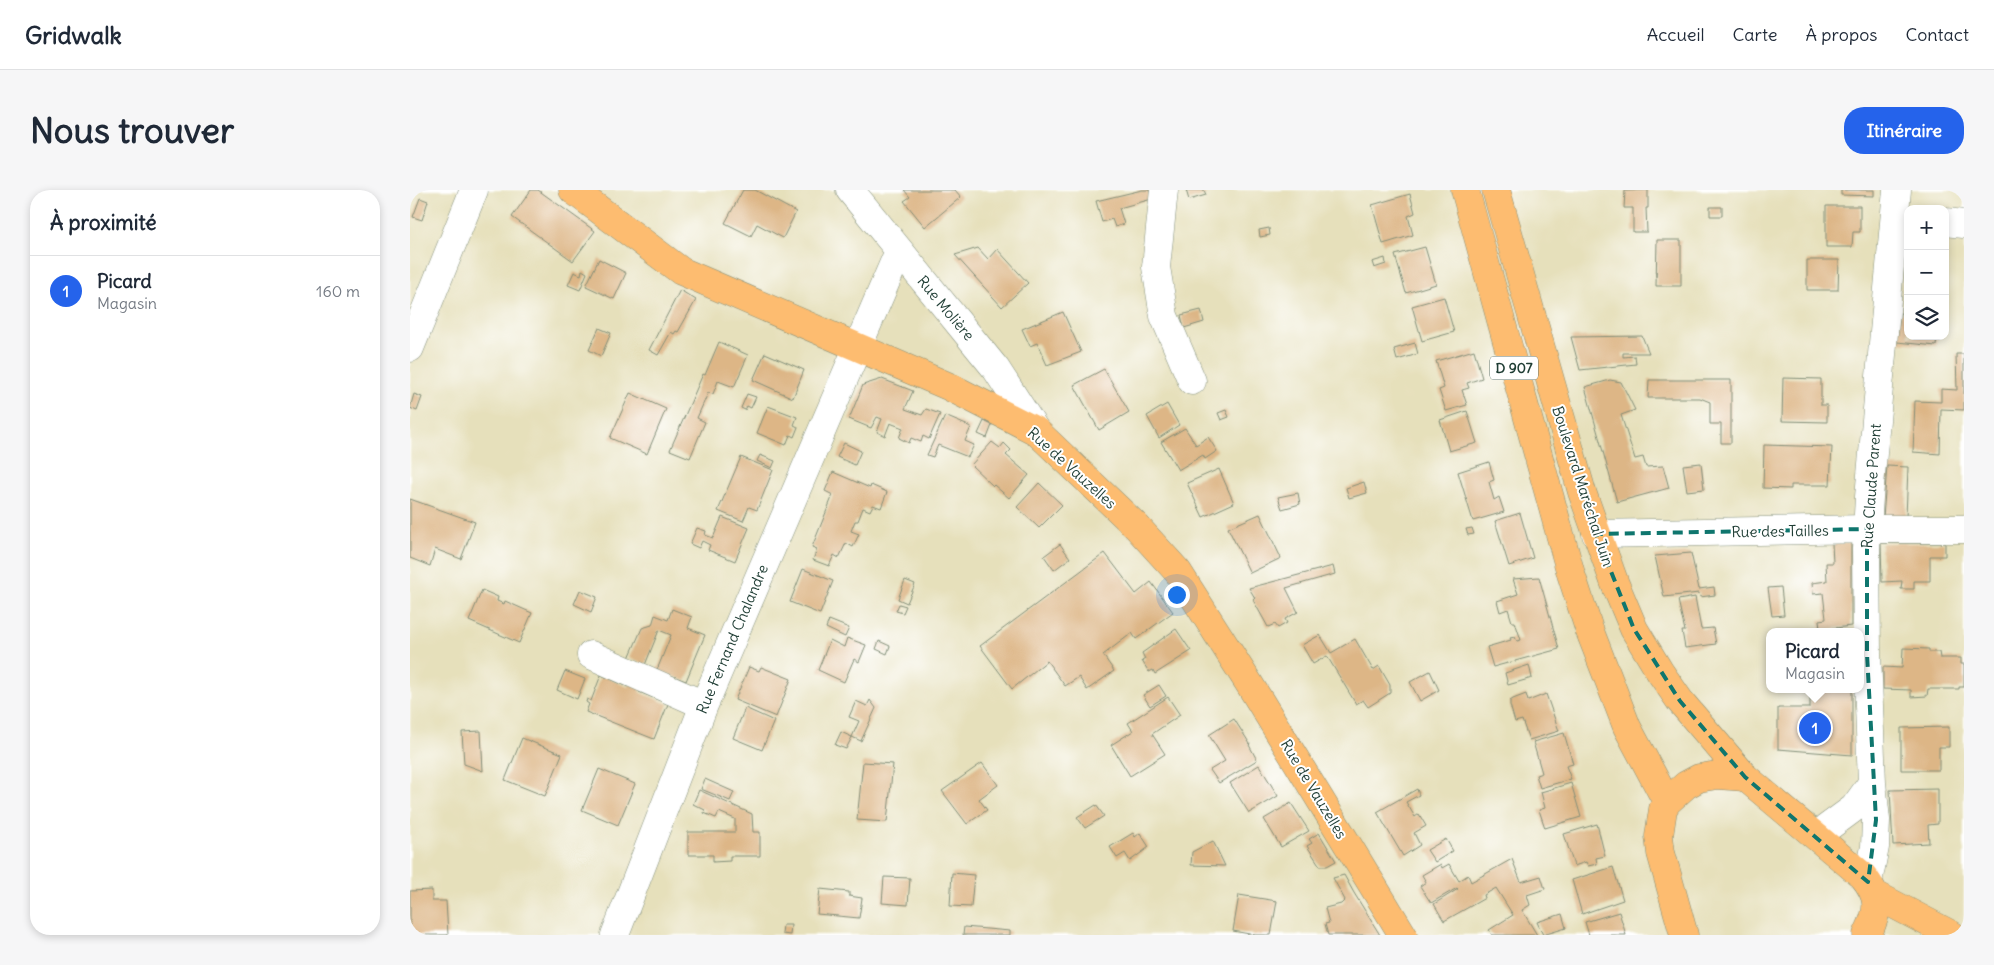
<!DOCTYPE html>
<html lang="fr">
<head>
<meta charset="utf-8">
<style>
	:root { --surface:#fff; --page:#f6f6f7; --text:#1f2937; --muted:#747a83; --line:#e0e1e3; --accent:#2563eb }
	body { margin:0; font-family:Delius,sans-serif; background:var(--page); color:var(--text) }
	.controls { position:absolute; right:15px; top:15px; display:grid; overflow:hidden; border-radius:10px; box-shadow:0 2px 8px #0003 }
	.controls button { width:45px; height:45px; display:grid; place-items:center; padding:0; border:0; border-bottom:1px solid var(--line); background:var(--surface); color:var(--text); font:25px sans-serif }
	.you { position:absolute; left:766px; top:404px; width:18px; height:18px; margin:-12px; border:4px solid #fff; border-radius:50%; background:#1a73e8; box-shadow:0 0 0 8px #1a73e833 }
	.badge { display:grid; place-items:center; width:32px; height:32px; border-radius:50%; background:var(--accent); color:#fff; font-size:16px; font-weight:700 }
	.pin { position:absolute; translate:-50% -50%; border:2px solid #fff; box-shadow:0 1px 5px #0006 }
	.popup { position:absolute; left:1356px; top:438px; width:98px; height:65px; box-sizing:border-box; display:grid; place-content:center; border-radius:10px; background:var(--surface); filter:drop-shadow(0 1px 4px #0005); font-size:16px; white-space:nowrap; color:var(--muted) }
	.popup b { font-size:19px; color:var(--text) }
	.popup::after { content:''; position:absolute; left:50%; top:100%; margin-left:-10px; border:10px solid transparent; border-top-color:var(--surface) }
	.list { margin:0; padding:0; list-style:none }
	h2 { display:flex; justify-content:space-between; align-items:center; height:65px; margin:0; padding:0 20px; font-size:21px }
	h2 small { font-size:16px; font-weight:400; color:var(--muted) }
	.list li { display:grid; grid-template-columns:32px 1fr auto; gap:15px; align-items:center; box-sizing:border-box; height:70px; padding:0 20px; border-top:1px solid var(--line) }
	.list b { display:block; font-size:19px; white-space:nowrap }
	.list p { margin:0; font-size:16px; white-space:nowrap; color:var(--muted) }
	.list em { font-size:16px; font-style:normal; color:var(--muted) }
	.icon { flex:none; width:28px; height:28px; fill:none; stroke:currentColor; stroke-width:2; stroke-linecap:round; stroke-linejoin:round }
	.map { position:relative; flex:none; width:1554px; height:745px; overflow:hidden; border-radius:20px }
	header { display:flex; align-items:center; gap:30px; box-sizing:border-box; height:70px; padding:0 25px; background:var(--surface); border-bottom:1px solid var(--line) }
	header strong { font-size:24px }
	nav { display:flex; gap:28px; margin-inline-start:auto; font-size:18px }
	.intro { display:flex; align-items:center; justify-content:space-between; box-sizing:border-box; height:120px; padding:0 30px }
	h1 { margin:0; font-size:35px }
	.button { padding:12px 22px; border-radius:20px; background:var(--accent); color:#fff; font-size:18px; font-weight:700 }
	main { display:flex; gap:30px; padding:0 30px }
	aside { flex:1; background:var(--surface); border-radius:20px; box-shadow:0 2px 8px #0003 }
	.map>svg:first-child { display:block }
</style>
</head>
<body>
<header>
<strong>Gridwalk</strong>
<nav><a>Accueil</a><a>Carte</a><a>À propos</a><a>Contact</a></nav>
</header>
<div class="intro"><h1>Nous trouver</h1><a class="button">Itinéraire</a></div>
<main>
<aside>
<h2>À proximité<small></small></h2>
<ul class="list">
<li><span class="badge">1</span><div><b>Picard</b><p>Magasin</p></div><em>160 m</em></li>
</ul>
</aside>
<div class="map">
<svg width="1554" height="745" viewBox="0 0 1554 745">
	<rect width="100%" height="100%" fill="#fff"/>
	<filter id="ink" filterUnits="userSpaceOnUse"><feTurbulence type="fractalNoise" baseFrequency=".02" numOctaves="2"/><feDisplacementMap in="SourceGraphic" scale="10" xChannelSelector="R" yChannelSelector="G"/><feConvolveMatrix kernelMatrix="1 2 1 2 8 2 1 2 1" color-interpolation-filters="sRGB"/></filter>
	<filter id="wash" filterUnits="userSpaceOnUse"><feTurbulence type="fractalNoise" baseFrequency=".0096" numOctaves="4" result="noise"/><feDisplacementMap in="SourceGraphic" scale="20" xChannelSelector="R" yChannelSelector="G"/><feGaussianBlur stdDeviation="1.12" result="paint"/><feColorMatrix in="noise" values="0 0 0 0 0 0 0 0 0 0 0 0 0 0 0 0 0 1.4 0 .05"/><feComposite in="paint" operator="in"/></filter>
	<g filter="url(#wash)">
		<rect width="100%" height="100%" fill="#e6e0bb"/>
		<g id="blocks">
			<path fill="#ddb686" d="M121,0h7l57,41 -22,30 -61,-44z
				M333,0h12l41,22 -13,26 -26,-14 -6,12 -26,-13z
				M494,0h51l6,7 -36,30 -21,-26 6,-4z
				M732,0h7l3,9 -33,9 5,16 -9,3 -3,-8 -10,3 -6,-21z
				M776,0h18l2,5 -17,5z
				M1238,0v18h-2l1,24h-14v-24h-9l1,-17z
				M1431,0h33v6l-33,-1z
				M1000,4l5,19 -7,3 5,19 -30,9 -11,-39z
				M10,8l8,3 -6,19 -9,-3z
				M1416,16h34v26h-7l-1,15h-26z
				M1300,17h12v9h-12z
				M859,38l1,7 -10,2 -1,-7z
				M1247,50h24v46h-25z
				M1015,57l11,37 -30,9 -11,-38z
				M568,58l10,11 9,-10 31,34 -26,24 -47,-52z
				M975,68l1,6 -12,4 -2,-6z
				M189,69l27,14 -12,26 -28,-13z
				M1397,70h32l-1,30h-31z
				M172,80l5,3 -7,17 -12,-5 6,-13 7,3z
				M270,100l16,10 -18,32 -2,-1 -2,3 -3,-2 -13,23 -9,-5z
				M1034,107l10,35 -32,9 -10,-35z
				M791,120l3,12 -20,6 -3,-13z
				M653,122l18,40 -34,13 -10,-22 -7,3 -8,-17z
				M1490,123l8,1v22h29l-1,10 -39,-4z
				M189,138l12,5 -10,23 -12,-6z
				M1232,146l7,17h-26v4l12,-1 1,8 -56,6 -9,-33z
				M309,152l29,13 -14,32 -16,-6 -5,13 -5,-1 -11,25 8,4 -15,36 -20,-8 33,-76 2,1z
				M1005,153l3,11 -21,6 -3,-11z
				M1064,160l8,28 -15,5 2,5 -7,2 5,15 -21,6 -7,-21 5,-2 -8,-27z
				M355,163l39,17 -11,28 -40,-18z
				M1546,164h8v56l-23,-1 -1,45 -27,-2 2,-51 26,1v-13l16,1z
				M694,179l25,43 -30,18 -25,-45z
				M1373,188l38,1v26h6v17l-45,-1z
				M472,189l31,12 -8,18 17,6 4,-6 14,5 -11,25 -6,-3 -2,6 -10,-4 -2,5 -10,-5 4,-10 -13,-5 -5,13 -8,-4 5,-13 -5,-2 -6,11 -22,-9 14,-34z
				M1200,190l11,2 14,28 -14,5 14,44 8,-2 3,10 17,-1 6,22 -52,14 -32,-115z
				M1239,190h82v63h-10v-19h-11v-22l-10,-4h-52z
				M220,203l36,16 -19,45 -37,-16z
				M4,204l8,3 -5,14 -7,-3z
				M337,204l9,3 -5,11 -4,-2 -2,4 -4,-2z
				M757,214l12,21 -20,13 -12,-22z
				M358,216l29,11 -3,8 4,2 -4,10 -4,-2 -4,10 -29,-12z
				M816,220l3,7 -8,3 -3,-7z
				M1057,221l10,32 -28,8 -9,-31z
				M535,226l26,11 -6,14 9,4 -6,12 -30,-12 -5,12 -6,-2z
				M574,231l8,4 -5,13 -9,-4z
				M775,238l11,17 12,-8 9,14 -12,8 -2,-4 -25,15 -17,-28z
				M582,252l8,6 4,-5 7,7 -5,5 23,20 -20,23 -15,-13 -1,1 -22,-21z
				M434,253l17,8 -6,14 -18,-8z
				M1354,255l68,2 -2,38h-39v4l-28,-1z
				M350,265l15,6 -3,7 -15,-7z
				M331,267l32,13 -16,40 -8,-3 -6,14 -25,-10z
				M1079,272l5,18 -5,2 5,18 5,-3 5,15 -31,9 -15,-49z
				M1291,273l3,26 -17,2 -4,-26z
				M1477,276l21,1 -2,51h-23z
				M809,279l15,34 -31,14 -16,-34z
				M423,282l37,16 1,-3 16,7 -6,16 -8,-3 -3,6 -7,-3 -5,13h-3l-4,10 8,3 -6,13 -7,-4 -7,15 -5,-3 -5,11 -16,-6 4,-11 -5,-2 21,-52 -8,-4z
				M954,292l3,11 -18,5 -3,-10z
				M629,293l23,22 -23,23 -22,-21z
				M888,303l2,11 -18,5 -4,-12z
				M0,309l65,23 -14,37 -26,-10 -5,17 -20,-8z
				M1110,323l13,45 -24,8 -14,-45z
				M850,324l21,44 -31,15 -22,-45z
				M312,327l27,11 -14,33 -27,-11 2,-5 -8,-4 -3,7 -9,-4 7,-16 9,3 -1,4 8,3z
				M1062,338l2,6 -6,1 -2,-6z
				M1422,353h19v83l-31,4 -1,-10 7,-1 -3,-26 -10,1 -1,-11 15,-2 -1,-18h7z
				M1471,353h64v13h-15v25h-16v8h-13l1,-8 -20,1z
				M650,354l10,14 -16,12 -10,-14z
				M695,363l31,41 15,-12 22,30 -37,27 -4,-6 -29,22 11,16 -27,19 -8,-13 -14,9 -18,-25 -35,28 -32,-43z
				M1281,363l8,36 15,-2 1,8 -15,2 -1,-4 -35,4 -9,-41z
				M923,376l2,8 -49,14 12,24 -13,7 2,4 -9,5 -3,-4 -7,3 -15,-27 2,-2 -6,-10z
				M393,379l30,12 -13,33 -30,-12z
				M1129,387l20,72 -66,18 -6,-20 24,-7 -1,-2 5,-1 2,4 4,-1 -6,-18h-3l-4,-13 -8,3 -3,-11 21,-7 -5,-15z
				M495,390l10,4 -8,19 -9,-4z
				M1371,397l3,28 -12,1 -4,-28z
				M72,400l16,7 -1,4 7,3 1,-3 27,12 -13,30 -50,-22z
				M170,400l17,7 -6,15 -17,-8z
				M1285,407l6,32 12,-1 3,16 -31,4 -3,-17h3l-7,-31z
				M489,414l7,2 -3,7 -7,-2z
				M262,419l20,8 -4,11 17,7 -19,46 -29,-11 14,-35 -12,-5 -14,35 -16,-7 13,-30 10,-3 3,-10 13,5z
				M419,430l20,8 -4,9 -19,-9z
				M766,439l15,22 -36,23 -2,-4 -4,2 -7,-11 3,-2 -3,-6z
				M910,445l11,18 24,-14 18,31 6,-4 11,19v8l-22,14 -5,-7 -7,4 -29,-48 -14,8 -11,-19z
				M437,448l19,7 -7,17 -5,-3 -10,23 -26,-12 12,-30 14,7z
				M469,451l11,5 -3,8 -11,-5z
				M1493,458l26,1v3h10l1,6h21v6h3v23h-5v2h-31l-1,7 -16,1v-7l-28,-1v-22l19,1z
				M1119,475l3,13 -24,7 -3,-12z
				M339,477l10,4 2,-4 30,12 -15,38 -41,-17z
				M155,481l20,8 -8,20 -20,-9z
				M1020,481l9,19 -19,11 -10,-19z
				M191,485l27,12 3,-6 11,5 -3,6 29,12 -14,35 -68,-27 3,-8 -3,-2 1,-3 4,2z
				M749,495l7,11 -16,10 -7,-11z
				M1400,499h42v66l-74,-6v-41h32z
				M1116,504l2,7 18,-7 13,37 -30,9 -7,-20 -7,2 -5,-17v-4l3,-2z
				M758,507l12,18 -28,19 13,20 -35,22 -19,-31 22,-14 -5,-8z
				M460,510l6,8 -15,33 -9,-4 -6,12 -11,-4 6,-13 11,5 7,-16 -10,-4 7,-16 11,5z
				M335,518l29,13 -12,29 -29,-12z
				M824,529l16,25 -1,1 8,15 -38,23 -9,-13 15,-9 -16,-26z
				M1539,537v20h-10v23h-38v-42z
				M71,541l2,40 -19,-7 -2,-32z
				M1154,543l9,31 -7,2 5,13 -31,9 -4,-13 6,-2 -9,-31z
				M112,548l40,16 -17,42 -40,-16z
				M453,572l30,2 -6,58 -30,-2z
				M572,573l16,22 -19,14 8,11 -20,14 -25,-33z
				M849,575l19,31 -29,17 -19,-30z
				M189,579l36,15 -17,41 -36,-15z
				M295,589l29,13 -4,9 -29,-12z
				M1161,593l10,34 -36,11 -6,-18 6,-2 -4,-16z
				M1007,599l2,6 -13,7 9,15 4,-3 7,12 -12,7 6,12 -17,11 -26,-44z
				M1528,599v35l-10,1 1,18 -36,2 -3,-55z
				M289,600l53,24 1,18h7v24h-30v5l-17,1v-7h-25v-23h47v-13l-16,-7 -3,6 -12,-5 1,-3 -12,-6z
				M881,613l18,28 -28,16 -17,-28z
				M686,615l8,11 -19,12 -8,-11z
				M1187,634l8,32 -9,2 1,6 -9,2 -2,-4 -12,4 -10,-32z
				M723,643l2,4 5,-4 9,14 -19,14 -5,-8 -8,5 -7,-11z
				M909,643l17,28 -9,5h-7l-13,-20 5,-3 -3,-4z
				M1036,649l7,12 -18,11 -8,-12z
				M803,651l12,25 -34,-1 1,-13z
				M1102,669l9,23 20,-6 4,13 -18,6 3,10 -8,5 15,25h-45l-3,-5 24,-15 -17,-27 -12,7 1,3 -41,23 -10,-17 24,-15 -1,-1 -26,15 -11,-17 6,-4 -4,-7 19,-11 1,4 7,-4 10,17 9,-6 3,7z
				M1203,677l10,33 -41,14 -10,-34z
				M542,683l22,2 -3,32 -21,-1z
				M934,685l10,18 26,42h-52l-3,-11 4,-1 -4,-15 16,-4 4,-4 -12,-22z
				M474,687l26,1 -2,27 -26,-2z
				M410,699l29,3v4l13,2 -3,20 -42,-4z
				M22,700v11h14l2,34h-38v-44z
				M829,705l38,6 -6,34h-16l-22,-4z
				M1209,722l7,23h-37l-4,-13z
				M1152,724l4,14 -23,7 -6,-13z
				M373,735h8l-1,10 -8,-1z
				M554,737l46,4v4h-47z"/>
		</g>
	</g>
	<g filter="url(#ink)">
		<use href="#blocks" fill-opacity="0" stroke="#828e78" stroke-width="1"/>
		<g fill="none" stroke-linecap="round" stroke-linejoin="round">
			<g stroke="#828e78" stroke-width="29">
				<path id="minor" d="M440,0l146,179 40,62
					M754,0l-8,77 8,49 28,65
					M1535,32l19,2
					M0,158l64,-158
					M1186,344l271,-5h97
					M181,465l113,50
					M1406,646l38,-28 18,-25
					M1458,692l7,-35 1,-27 -4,-37 -5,-129 -1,-105 3,-52 28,-307
					M205,745l89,-230 195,-454"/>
			</g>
			<g stroke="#828e78" stroke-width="29">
				<path id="major" d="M163,0l108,81 269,116 86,44 101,96 41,45 72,113 153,250
					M1055,0l106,384 18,55 38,98 40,75
					M1086,0l86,302 33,92 19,45 26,43 20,29 65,76
					M1464,704l78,41
					M1274,745l-23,-82 -2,-17 4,-27 4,-7 19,-17 13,-7 18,-3 28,2 118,99c18,22 16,35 4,59"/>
			</g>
			<use href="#minor" stroke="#fff" stroke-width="28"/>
			<use href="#major" stroke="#fdbc6f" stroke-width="28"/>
		</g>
	</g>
	<path fill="none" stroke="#0f766e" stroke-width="4" stroke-dasharray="10 6" stroke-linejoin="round" d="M1457,339v125l9,166 -8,62 -123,-105 -65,-76 -46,-72 -38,-95z"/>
	<g text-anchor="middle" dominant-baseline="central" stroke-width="4" stroke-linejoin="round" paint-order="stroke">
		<rect fill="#fff" stroke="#627771" stroke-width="1" x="1080" y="166.5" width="48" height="23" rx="4"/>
		<g font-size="14" font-weight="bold" fill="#1f3d34">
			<text x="1104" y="178">D 907</text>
		</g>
		<g font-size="15" fill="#1f3d34" stroke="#fff">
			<text transform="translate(536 118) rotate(50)">Rue Molière</text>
			<text transform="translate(662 278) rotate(42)">Rue de Vauzelles</text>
			<text transform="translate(1173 296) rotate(72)">Boulevard Maréchal Juin</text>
			<text transform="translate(1461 296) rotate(-86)">Rue Claude Parent</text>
			<text transform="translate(1370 341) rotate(-1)">Rue des Tailles</text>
			<text transform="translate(322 449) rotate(-67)">Rue Fernand Chalandre</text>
			<text transform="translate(904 599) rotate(59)">Rue de Vauzelles</text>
		</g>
	</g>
</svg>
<div class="controls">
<button>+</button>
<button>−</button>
<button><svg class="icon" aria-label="layers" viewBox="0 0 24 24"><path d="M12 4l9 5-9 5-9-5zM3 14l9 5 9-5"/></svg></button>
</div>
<div class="you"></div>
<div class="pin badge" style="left:1405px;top:538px">1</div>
<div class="popup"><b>Picard</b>Magasin</div>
</div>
</main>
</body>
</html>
